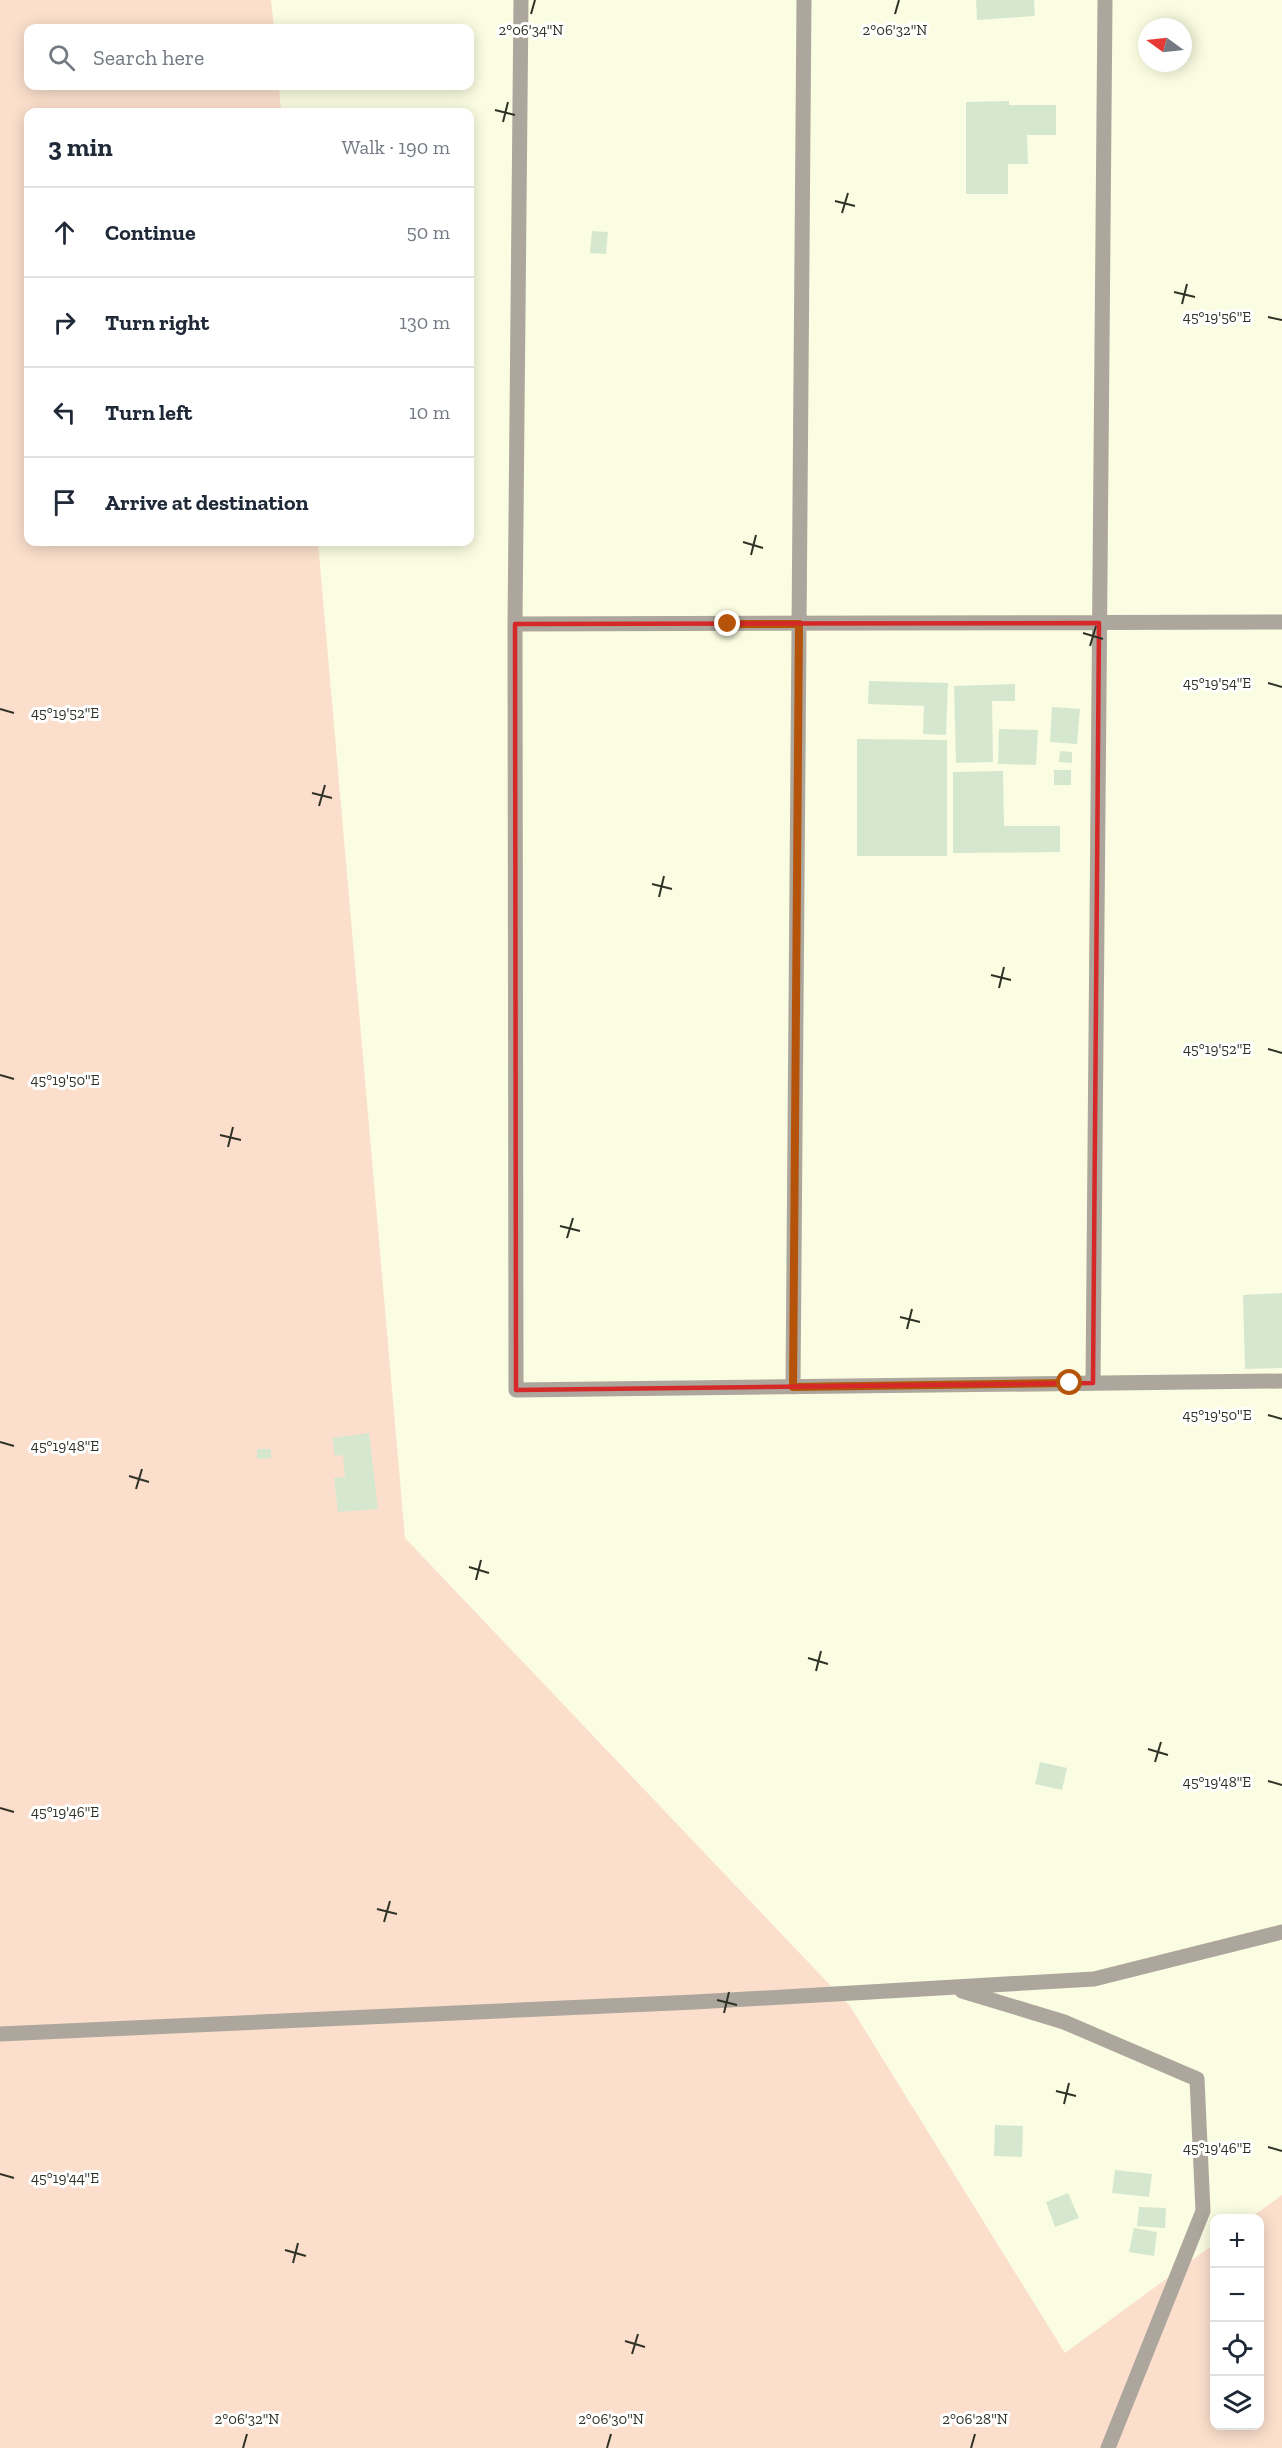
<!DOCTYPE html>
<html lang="en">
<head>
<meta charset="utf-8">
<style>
	:root { --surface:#fff; --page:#f2f2f3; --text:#1f2937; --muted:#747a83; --line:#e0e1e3 }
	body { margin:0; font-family:"Zilla Slab",serif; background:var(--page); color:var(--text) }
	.controls { position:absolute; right:18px; bottom:18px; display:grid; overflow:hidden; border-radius:12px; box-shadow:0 3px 15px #0003 }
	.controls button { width:54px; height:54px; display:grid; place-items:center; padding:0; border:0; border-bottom:2px solid var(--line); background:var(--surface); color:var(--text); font:30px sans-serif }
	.compass { position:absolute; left:1138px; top:18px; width:54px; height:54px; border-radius:50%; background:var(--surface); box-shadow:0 3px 15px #0003; rotate:285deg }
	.stop { position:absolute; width:18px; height:18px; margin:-14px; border:4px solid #b45309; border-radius:50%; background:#fff }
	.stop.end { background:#b45309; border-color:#fff; box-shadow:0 2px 6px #0008 }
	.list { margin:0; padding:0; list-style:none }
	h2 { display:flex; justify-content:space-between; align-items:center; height:78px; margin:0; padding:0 24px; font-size:26px }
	h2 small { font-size:20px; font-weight:400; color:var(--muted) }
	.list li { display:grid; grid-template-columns:39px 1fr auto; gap:18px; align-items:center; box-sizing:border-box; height:90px; padding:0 24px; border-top:2px solid var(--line) }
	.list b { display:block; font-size:22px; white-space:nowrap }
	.list em { font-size:20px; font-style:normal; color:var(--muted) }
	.icon { flex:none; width:33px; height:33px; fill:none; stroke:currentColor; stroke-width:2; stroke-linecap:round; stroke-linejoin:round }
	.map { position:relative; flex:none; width:1282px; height:2448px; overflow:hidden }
	.search { position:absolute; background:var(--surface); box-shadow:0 3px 15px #0003; left:24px; top:24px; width:450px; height:66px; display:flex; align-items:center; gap:15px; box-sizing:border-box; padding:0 21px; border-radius:12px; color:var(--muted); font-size:22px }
	.panel { position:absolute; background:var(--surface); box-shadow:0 3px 15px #0003; left:24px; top:108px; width:450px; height:438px; border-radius:12px }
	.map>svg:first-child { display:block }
</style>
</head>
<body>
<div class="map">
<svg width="1282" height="2448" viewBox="0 0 1282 2448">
	<rect width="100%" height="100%" fill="#fafde1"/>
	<path fill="#fbdfcc" d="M0,0h271l3,28h-246v58h251l2,26h-253v430h290l87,996 445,468 215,347 149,-109v182h46v-208h-10l32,-23v253h-1282z"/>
	<path fill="#d6e7d0" d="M976,0h58l1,16 -58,4z
		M1009,101v4h47v30h-29l1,29h-20v30h-42v-92z
		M592,231l16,1 -2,22 -16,-1z
		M869,681l79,2 -2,52 -23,-1 1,-28 -56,-2z
		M1015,684v17h-23l1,61 -37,1 -2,-77z
		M1052,707l28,2 -3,35 -27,-2z
		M999,729l39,1 -2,35 -38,-1z
		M857,739l90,1v116h-90z
		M1060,751l12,1v11l-13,-1z
		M1054,770h17v15h-17z
		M1003,771l1,55h56v26l-107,1v-81z
		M1282,1293v75l-37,1 -2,-74z
		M369,1433l9,76 -40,3 -4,-34 11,-1 -2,-22 -8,1 -3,-18z
		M257,1449h14v9l-14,1z
		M1040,1762l27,6 -5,22 -27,-6z
		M995,2125l28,1 -1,31 -28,-1z
		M1115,2170l37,4 -3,23 -37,-4z
		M1068,2193l11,25 -24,9 -9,-25z
		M1139,2207l27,1 -1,20 -28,-2z
		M1134,2228l23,4 -3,24 -25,-4z"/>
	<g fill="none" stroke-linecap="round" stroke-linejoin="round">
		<path stroke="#aca69c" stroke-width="15" d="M521,0l-6,624 1,766 766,-9
			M515,624l767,-2
			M1093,1383l12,-1383
			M793,1387l11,-1387
			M962,1991l102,31 133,57 6,132 -95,237
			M0,2034l695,-32 399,-23 188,-47"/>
	</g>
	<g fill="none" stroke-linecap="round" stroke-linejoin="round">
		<path stroke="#b45309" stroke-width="8" d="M728,624h71l-6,763 277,-4"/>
	</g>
	<path fill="none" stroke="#d62828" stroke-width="4.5" stroke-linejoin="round" d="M1099,623l-6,760 -577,7 -1,-766z"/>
	<path fill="none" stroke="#313227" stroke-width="2" d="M531,14l4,-14M895,14l4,-14M495,110l20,5M503,122l5,-20M835,201l20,5M842,213l6,-20M1174,292l21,5M1182,304l5,-20M1268,317l14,3M743,542l20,6M751,555l5,-20M1083,633l20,6M1090,646l6,-20M1268,683l14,4M0,709l14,4M312,793l20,5M319,806l6,-21M652,884l20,5M659,897l5,-21M991,975l20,5M999,988l5,-21M1268,1049l14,4M0,1075l14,4M220,1135l21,5M228,1147l5,-20M560,1226l20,5M567,1238l6,-20M900,1317l20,5M907,1329l5,-20M1268,1415l14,4M0,1442l14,4M129,1476l20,6M136,1489l6,-20M469,1567l20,6M476,1580l5,-20M808,1658l20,6M816,1671l5,-20M1148,1749l20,6M1155,1762l6,-20M1268,1781l14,4M0,1808l14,4M377,1909l20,5M384,1922l6,-21M717,2000l20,5M724,2013l5,-21M1056,2091l20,5M1064,2104l5,-21M1268,2147l14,4M0,2174l14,4M285,2250l21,6M293,2263l5,-20M625,2341l20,6M632,2354l6,-20M243,2448l4,-14M607,2448l4,-14M971,2448l4,-14"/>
	<g font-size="15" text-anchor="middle" fill="#313227" stroke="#fff" stroke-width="6" stroke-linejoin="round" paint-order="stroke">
		<text x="531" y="35">2°06'34"N</text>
		<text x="895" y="35">2°06'32"N</text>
		<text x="1217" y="322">45°19'56"E</text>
		<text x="1217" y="688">45°19'54"E</text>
		<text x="65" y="718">45°19'52"E</text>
		<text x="1217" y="1054">45°19'52"E</text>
		<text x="65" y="1085">45°19'50"E</text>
		<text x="1217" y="1420">45°19'50"E</text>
		<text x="65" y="1451">45°19'48"E</text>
		<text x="1217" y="1787">45°19'48"E</text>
		<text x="65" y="1817">45°19'46"E</text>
		<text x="1217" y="2153">45°19'46"E</text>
		<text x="65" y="2183">45°19'44"E</text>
		<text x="247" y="2424">2°06'32"N</text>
		<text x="611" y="2424">2°06'30"N</text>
		<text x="975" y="2424">2°06'28"N</text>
	</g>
</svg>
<div class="controls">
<button>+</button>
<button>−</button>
<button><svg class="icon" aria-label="locate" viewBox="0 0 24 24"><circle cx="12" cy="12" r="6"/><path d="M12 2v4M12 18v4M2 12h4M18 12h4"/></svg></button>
<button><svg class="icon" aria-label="layers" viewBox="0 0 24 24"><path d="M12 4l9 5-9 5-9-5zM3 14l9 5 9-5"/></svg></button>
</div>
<svg class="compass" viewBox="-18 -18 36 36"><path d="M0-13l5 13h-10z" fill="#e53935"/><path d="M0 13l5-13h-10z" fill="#747a83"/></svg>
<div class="stop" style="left:1070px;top:1383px"></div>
<div class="stop end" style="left:728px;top:624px"></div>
<div class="search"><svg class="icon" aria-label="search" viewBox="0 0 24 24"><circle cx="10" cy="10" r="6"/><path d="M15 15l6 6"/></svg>Search here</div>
<section class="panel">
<h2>3 min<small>Walk · 190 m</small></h2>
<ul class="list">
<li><svg class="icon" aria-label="ahead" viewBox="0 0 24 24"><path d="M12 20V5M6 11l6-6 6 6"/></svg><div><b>Continue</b></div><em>50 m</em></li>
<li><svg class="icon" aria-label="right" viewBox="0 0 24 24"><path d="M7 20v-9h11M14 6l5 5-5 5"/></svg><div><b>Turn right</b></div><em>130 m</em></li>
<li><svg class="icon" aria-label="left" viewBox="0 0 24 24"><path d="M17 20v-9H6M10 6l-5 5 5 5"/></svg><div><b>Turn left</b></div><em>10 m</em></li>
<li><svg class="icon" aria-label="arrive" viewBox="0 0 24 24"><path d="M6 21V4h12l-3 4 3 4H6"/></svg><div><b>Arrive at destination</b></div></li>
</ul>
</section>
</div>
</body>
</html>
